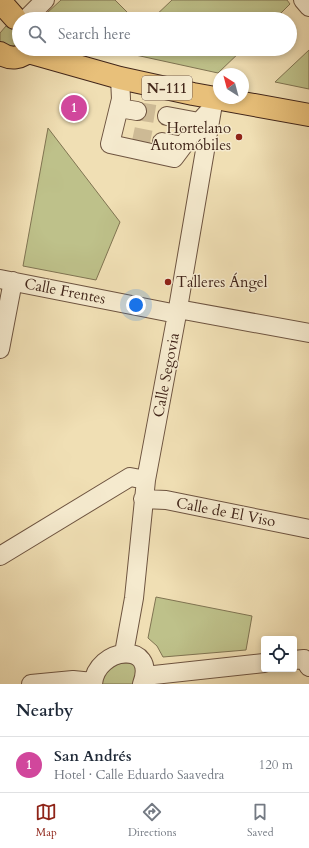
<!DOCTYPE html>
<html lang="en">
<head>
<meta charset="utf-8">
<style>
	:root { --surface:#fff; --page:#f2f2f3; --text:#1f2937; --muted:#747a83; --line:#e0e1e3; --accent:#8f2418 }
	body { margin:0; font-family:Cardo,serif; background:var(--page); color:var(--text) }
	.controls { position:absolute; right:12px; bottom:12px; display:grid; overflow:hidden; border-radius:4px; box-shadow:0 2px 6px #0003 }
	.controls button { width:36px; height:36px; display:grid; place-items:center; padding:0; border:0; border-bottom:1px solid var(--line); background:var(--surface); color:var(--text); font:20px sans-serif }
	.compass { position:absolute; left:213px; top:68px; width:36px; height:36px; border-radius:50%; background:var(--surface); box-shadow:0 2px 6px #0003; rotate:324deg }
	.you { position:absolute; left:136px; top:305px; width:14px; height:14px; margin:-10px; border:3px solid #fff; border-radius:50%; background:#1a73e8; box-shadow:0 0 0 6px #1a73e833 }
	.badge { display:grid; place-items:center; width:26px; height:26px; border-radius:50%; background:var(--accent); color:#fff; font-size:13px; font-weight:700 }
	.pin { position:absolute; translate:-50% -50%; border:2px solid #fff; box-shadow:0 1px 4px #0006 }
	.list { margin:0; padding:0; list-style:none }
	h2 { display:flex; justify-content:space-between; align-items:center; height:52px; margin:0; padding:0 16px; font-size:17px }
	h2 small { font-size:13px; font-weight:400; color:var(--muted) }
	.list li { display:grid; grid-template-columns:26px 1fr auto; gap:12px; align-items:center; box-sizing:border-box; height:56px; padding:0 16px; border-top:1px solid var(--line) }
	.list b { display:block; font-size:15px; white-space:nowrap }
	.list p { margin:0; font-size:13px; white-space:nowrap; color:var(--muted) }
	.list em { font-size:13px; font-style:normal; color:var(--muted) }
	.icon { flex:none; width:22px; height:22px; fill:none; stroke:currentColor; stroke-width:2; stroke-linecap:round; stroke-linejoin:round }
	.map { position:relative; flex:none; width:309px; height:684px; overflow:hidden }
	.search { position:absolute; background:var(--surface); box-shadow:0 2px 6px #0003; left:12px; right:12px; top:12px; height:44px; display:flex; align-items:center; gap:10px; box-sizing:border-box; padding:0 14px; border-radius:22px; color:var(--muted); font-size:15px }
	.sheet { height:108px; background:var(--surface) }
	nav { display:flex; justify-content:space-around; align-items:center; box-sizing:border-box; height:56px; border-top:1px solid var(--line); background:var(--surface); font-size:11px; color:var(--muted) }
	nav a { display:grid; justify-items:center; gap:2px }
	nav .on { color:var(--accent) }
	.map>svg:first-child { display:block }
</style>
</head>
<body>
<div class="map">
<svg width="309" height="684" viewBox="0 0 309 684">
	<rect width="100%" height="100%" fill="#f0dfb4"/>
	<filter id="stains"><feTurbulence type="fractalNoise" baseFrequency=".005" numOctaves="4"/><feColorMatrix values="0 0 0 0 .2 0 0 0 0 .09 0 0 0 0 .02 0 0 0 .5 -.17"/></filter>
	<radialGradient id="worn" r=".72"><stop offset=".6" stop-color="#630" stop-opacity="0"/><stop offset="1" stop-color="#630" stop-opacity=".3"/></radialGradient>
	<path fill="#bec18a" stroke="#807452" d="M61,0h54l19,19h-82l-5,-6z
		M172,0h115l3,4 -15,15h-123z
		M10,24l9,1v26l-19,-8v-10l6,-7z
		M108,49h135l-25,24z
		M309,50v39l-34,-7z
		M48,128l72,94 -24,58 -73,-14z
		M156,597l96,19 -6,34 -83,7 -6,-11 -9,-8z
		M113,663h24l-1,21h-37z"/>
	<g fill="none" stroke-linecap="round" stroke-linejoin="round">
		<path stroke="#cdba95" stroke-width="18" stroke-dasharray="18 9" stroke-linecap="butt" d="M137,111l30,5
			M133,136l29,6"/>
		<g stroke="#6e5440" stroke-width="20">
			<path id="minor" d="M303,0l6,7
				M26,19l19,-19
				M120,78l1,21 -11,45 64,14 9,-12
				M119,108l18,3
				M167,116l32,6
				M162,142l21,4 16,-24 13,-14
				M0,279l177,35
				M178,309l131,24
				M0,349l13,-68
				M143,499l23,1 143,29
				M0,556l130,-79 16,3
				M124,653l10,-55 12,-118 31,-166 37,-216
				M294,660l10,-1 5,8
				M145,676l119,-13
				M31,684l42,-4 20,2
				M93,684c3,-37 65,-44 49,0"/>
		</g>
		<g stroke="#42261a" stroke-width="24">
			<path id="major" d="M0,1l15,17
				M28,52l92,26 73,16 116,21
				M0,53c10,7 22,6 30,-4"/>
		</g>
		<use href="#minor" stroke="#f5eace" stroke-width="18"/>
		<use href="#major" stroke="#e8c07a" stroke-width="22"/>
	</g>
	<g fill="#8f2418" stroke="#f5eace" stroke-width="1.5">
		<circle cx="239" cy="137" r="4"/>
		<circle cx="168" cy="282" r="4"/>
	</g>
	<g text-anchor="middle" dominant-baseline="central" stroke-width="3" stroke-linejoin="round" paint-order="stroke">
		<rect fill="#f5eace" stroke="#786150" stroke-width="1" x="142" y="76" width="50" height="24" rx="3"/>
		<g font-size="14" font-weight="bold" fill="#42261a">
			<text x="167" y="88">N-111</text>
		</g>
		<g font-size="15" fill="#42261a" stroke="#f5eace" text-anchor="end">
			<text x="231" y="128">Hortelano<tspan x="231" dy="17">Automóbiles</tspan></text>
			<text x="176" y="282" text-anchor="start">Talleres Ángel</text>
		</g>
		<g font-size="15" fill="#42261a" stroke="#f5eace">
			<text transform="translate(65 291) rotate(11)">Calle Frentes</text>
			<text transform="translate(166 375) rotate(-79)">Calle Segovia</text>
			<text transform="translate(226 512) rotate(11)">Calle de El Viso</text>
		</g>
	</g>
	<rect width="100%" height="100%" filter="url(#stains)"/>
	<rect width="100%" height="100%" fill="url(#worn)"/>
</svg>
<div class="controls">
<button><svg class="icon" aria-label="locate" viewBox="0 0 24 24"><circle cx="12" cy="12" r="6"/><path d="M12 2v4M12 18v4M2 12h4M18 12h4"/></svg></button>
</div>
<svg class="compass" viewBox="-18 -18 36 36"><path d="M0-13l5 13h-10z" fill="#e53935"/><path d="M0 13l5-13h-10z" fill="#747a83"/></svg>
<div class="you"></div>
<div class="pin badge" style="left:74px;top:108px;background:#d1479c">1</div>
<div class="search"><svg class="icon" aria-label="search" viewBox="0 0 24 24"><circle cx="10" cy="10" r="6"/><path d="M15 15l6 6"/></svg>Search here</div>
</div>
<section class="sheet">
<h2>Nearby<small></small></h2>
<ul class="list">
<li><span class="badge" style="background:#d1479c">1</span><div><b>San Andrés</b><p>Hotel · Calle Eduardo Saavedra</p></div><em>120 m</em></li>
</ul>
</section>
<nav>
<a class="on"><svg class="icon" aria-label="map" viewBox="0 0 24 24"><path d="M3 6l6-2 6 2 6-2v14l-6 2-6-2-6 2zM9 4v14M15 6v14"/></svg>Map</a>
<a><svg class="icon" aria-label="directions" viewBox="0 0 24 24"><path d="M12 3l9 9-9 9-9-9zM9 14v-3h6M13 9l2 2-2 2"/></svg>Directions</a>
<a><svg class="icon" aria-label="saved" viewBox="0 0 24 24"><path d="M7 4h10v16l-5-4-5 4z"/></svg>Saved</a>
</nav>
</body>
</html>
